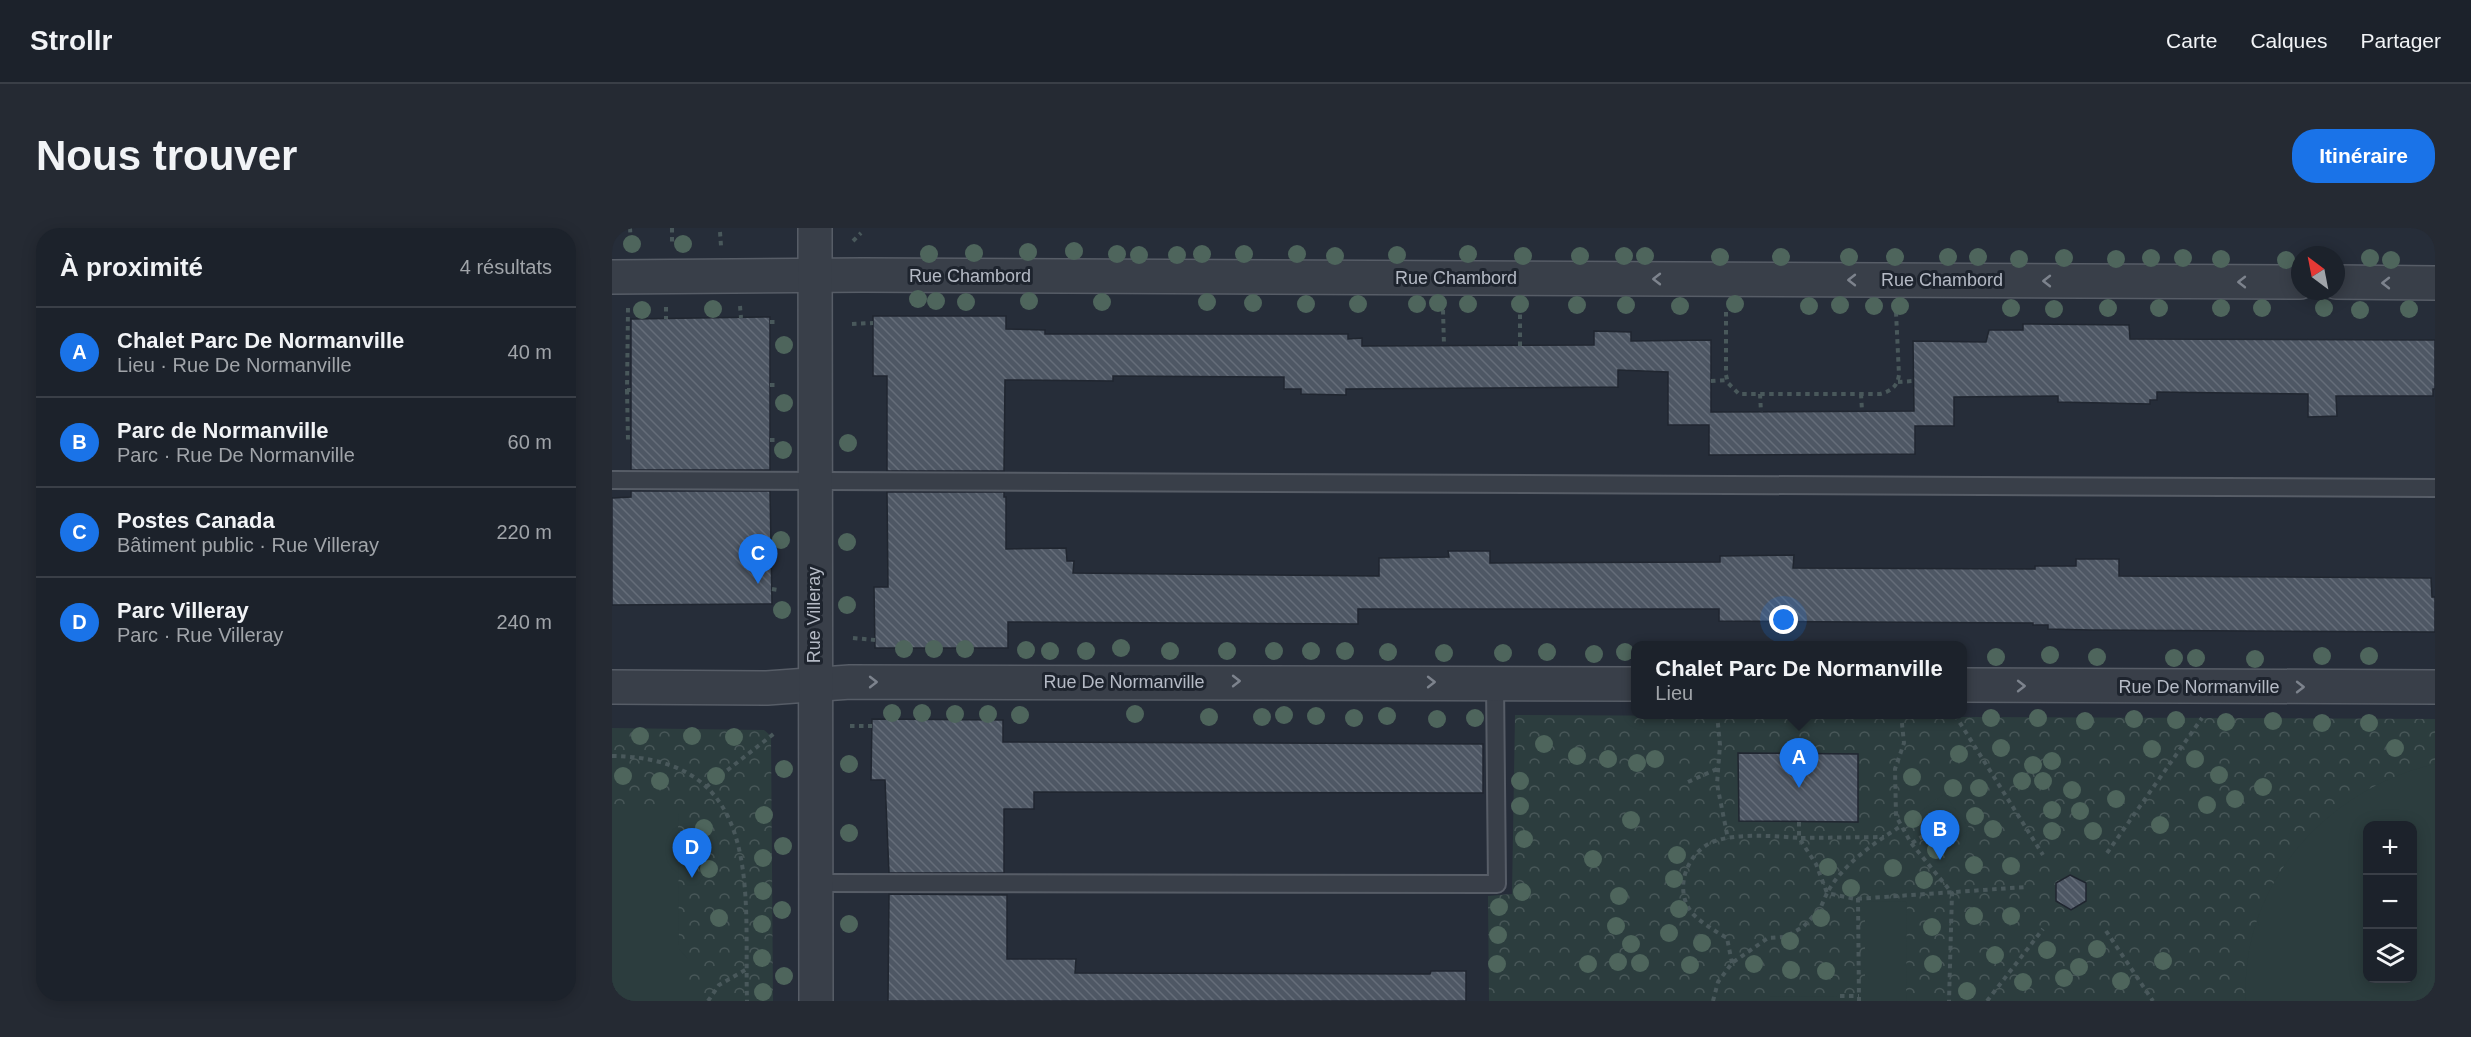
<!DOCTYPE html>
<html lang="fr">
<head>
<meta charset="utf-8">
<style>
	:root { --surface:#1c222b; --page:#252a33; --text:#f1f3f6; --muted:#a0a4a9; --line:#3a3f47; --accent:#1a73e8 }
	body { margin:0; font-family:Arial,sans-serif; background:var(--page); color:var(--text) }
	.controls { position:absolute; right:18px; bottom:18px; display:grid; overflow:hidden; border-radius:12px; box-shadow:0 3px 15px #0003 }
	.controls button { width:54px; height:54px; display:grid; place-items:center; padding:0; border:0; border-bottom:2px solid var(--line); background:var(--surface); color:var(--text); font:30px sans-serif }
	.compass { position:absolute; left:1679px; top:18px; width:54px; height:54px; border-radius:50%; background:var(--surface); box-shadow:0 3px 15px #0003; rotate:328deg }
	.you { position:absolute; left:1172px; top:392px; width:21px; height:21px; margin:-15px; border:4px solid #fff; border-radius:50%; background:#1a73e8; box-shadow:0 0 0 9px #1a73e833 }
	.badge { display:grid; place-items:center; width:39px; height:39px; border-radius:50%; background:var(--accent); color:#fff; font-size:20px; font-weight:700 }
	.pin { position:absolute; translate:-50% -50px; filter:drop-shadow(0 2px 3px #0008) }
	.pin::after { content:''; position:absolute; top:32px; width:21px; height:18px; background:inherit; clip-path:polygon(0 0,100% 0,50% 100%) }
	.popup { position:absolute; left:1019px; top:413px; width:336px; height:78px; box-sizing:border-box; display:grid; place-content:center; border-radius:12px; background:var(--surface); filter:drop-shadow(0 2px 4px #0005); font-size:20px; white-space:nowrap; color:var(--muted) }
	.popup b { font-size:22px; color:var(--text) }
	.popup::after { content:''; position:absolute; left:50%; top:100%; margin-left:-12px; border:12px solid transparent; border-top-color:var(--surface) }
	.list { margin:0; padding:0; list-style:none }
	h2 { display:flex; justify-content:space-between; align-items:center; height:78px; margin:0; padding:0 24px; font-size:26px }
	h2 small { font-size:20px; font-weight:400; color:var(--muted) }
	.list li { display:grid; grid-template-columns:39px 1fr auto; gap:18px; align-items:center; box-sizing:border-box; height:90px; padding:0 24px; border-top:2px solid var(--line) }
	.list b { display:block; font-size:22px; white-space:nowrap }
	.list p { margin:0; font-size:20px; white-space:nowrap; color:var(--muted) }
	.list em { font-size:20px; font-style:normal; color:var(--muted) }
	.icon { flex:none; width:33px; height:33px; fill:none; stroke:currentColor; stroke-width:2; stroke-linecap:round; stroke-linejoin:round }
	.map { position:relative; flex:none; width:1823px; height:773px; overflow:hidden; border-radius:24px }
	header { display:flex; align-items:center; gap:36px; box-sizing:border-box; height:84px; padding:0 30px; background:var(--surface); border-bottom:2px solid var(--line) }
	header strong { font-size:28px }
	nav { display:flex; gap:33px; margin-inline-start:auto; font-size:21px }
	.intro { display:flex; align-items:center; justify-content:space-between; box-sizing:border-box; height:144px; padding:0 36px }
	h1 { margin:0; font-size:42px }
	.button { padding:15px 27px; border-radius:24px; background:var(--accent); color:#fff; font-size:21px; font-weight:700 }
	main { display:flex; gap:36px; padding:0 36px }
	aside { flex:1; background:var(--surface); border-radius:24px; box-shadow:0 3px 15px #0003 }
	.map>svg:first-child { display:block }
</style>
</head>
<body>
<header>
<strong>Strollr</strong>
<nav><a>Carte</a><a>Calques</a><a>Partager</a></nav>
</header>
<div class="intro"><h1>Nous trouver</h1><a class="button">Itinéraire</a></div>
<main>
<aside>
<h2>À proximité<small>4 résultats</small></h2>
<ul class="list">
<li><span class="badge">A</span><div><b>Chalet Parc De Normanville</b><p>Lieu · Rue De Normanville</p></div><em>40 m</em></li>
<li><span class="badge">B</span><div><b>Parc de Normanville</b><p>Parc · Rue De Normanville</p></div><em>60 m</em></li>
<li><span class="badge">C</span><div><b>Postes Canada</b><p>Bâtiment public · Rue Villeray</p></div><em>220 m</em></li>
<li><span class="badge">D</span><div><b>Parc Villeray</b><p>Parc · Rue Villeray</p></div><em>240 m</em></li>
</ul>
</aside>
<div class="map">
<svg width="1823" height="773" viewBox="0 0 1823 773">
	<defs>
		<pattern id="forest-crowns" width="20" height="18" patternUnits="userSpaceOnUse" patternTransform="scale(1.5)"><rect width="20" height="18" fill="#2c3d3e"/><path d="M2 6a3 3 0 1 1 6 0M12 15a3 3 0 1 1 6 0" fill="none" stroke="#485758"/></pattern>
		<pattern id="building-back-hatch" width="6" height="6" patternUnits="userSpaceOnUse" patternTransform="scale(1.5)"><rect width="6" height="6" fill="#4e5764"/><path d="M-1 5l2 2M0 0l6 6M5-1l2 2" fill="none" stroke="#656d79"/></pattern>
	</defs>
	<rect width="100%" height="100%" fill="#262d39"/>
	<path fill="url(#forest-crowns)" fill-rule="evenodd" d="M903,487l920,4v282h-946l-1,-105 24,-2zM1756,598h44v152h-44z
		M0,500l152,2 7,6 2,265h-161z"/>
	<path fill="#2c3d3e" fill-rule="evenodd" d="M1823,536v237h-189c-6,-116 80,-212 189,-237zM1756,598h44v152h-44z
		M1332,566l26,35 -26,20 -26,-36z
		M0,580h66l1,141 9,10v42h-76z
		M1253,673l42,1 -1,99h-41z
		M1228,768v5h-71v-4z"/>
	<path fill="url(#building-back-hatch)" stroke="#202630" stroke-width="1.5" d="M261,88h133v13l39,1v4h303v5l14,-1v8l232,-1v-14l37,1v9l80,-1v72l203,-1 -1,-70 73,1 3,-12h34v-6l106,1 1,14 305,1v49h-2v7h-97l1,20 -29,1v-23l-151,-2v8h-7v4l-92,-2v-6l-104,1v29h-39v28l-206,1v-30h-41v-53l-50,-2v17l-272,2v6l-45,-1v-5h-17v-12l-171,-1v5l-108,-1 -1,91h-117v-95h-14z
		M158,89v153h-139v-151z
		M19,263h139l2,113 -160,1v-107l19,-1z
		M275,264h117v5h2v52l60,-1 1,13h7l-1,12 306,3v-18l70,-1 -1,-6h42v12l230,-1v-6l74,-1 -1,13 242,1v-3h41v-7h43v17l312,2 1,19h3v35l-345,-2 -42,-1v-4h-15v-2l-314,-2v-12h-361v15l-350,-2v26h-133l-1,-61h14z
		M260,491l131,1v22l480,2v49l-449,-1v17h-30v64h-115l-4,-93h-14z
		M1126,525l120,1v68l-119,-1z
		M1458,647l16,8v18l-15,9 -15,-9v-18z
		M277,666l118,1v64h69l-1,14 355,1 1,-3h35v30h-578z"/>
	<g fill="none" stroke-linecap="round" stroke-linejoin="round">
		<g stroke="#575d67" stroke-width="20">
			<path id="service" d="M0,252l1823,8
				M203,655l682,1 -2,-201"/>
		</g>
		<g stroke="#575d67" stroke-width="36">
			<path id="minor" d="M0,49l251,-2 1437,7
				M1724,54l99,1
				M1350,457l473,2
				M0,459l155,1 83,-6 786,2"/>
		</g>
		<g stroke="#575d67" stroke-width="36">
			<path id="tertiary" d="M203,0l1,773"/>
		</g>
		<path stroke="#49585b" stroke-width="4" stroke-dasharray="4.5 4.5" stroke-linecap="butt" d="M18,0l1,17
			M60,0v17
			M108,4l1,14
			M241,13l8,-8
			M128,78l1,12
			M54,79v12
			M16,80l-1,82h5
			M831,82l1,36
			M1114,84v63l2,8 11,11h141c11,-3 17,-7 19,-19l-3,-63
			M158,94h7
			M240,96l21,-1
			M908,118v-36
			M1099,153l16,-1
			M1286,154l15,-1
			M158,157h8
			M15,162l1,51 3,1
			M1148,166l1,18
			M1249,166l1,17
			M158,212h8
			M160,361l6,1
			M241,410l22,2
			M1105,486l3,31 -3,39 11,55
			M1289,486l3,29 -9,26 1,47 15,27 41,50 -3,108
			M1343,487l88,140
			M238,498h22
			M0,528c154,2 132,135 135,245
			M1076,554l31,-14
			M94,559l70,-55
			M1187,594v16l85,-1
			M1300,615l19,-12
			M1495,625l95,-135
			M1246,670l1,103
			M1494,703l47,70
			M1120,735l-5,-25c-12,-7 -24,-14 -34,-24 -21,-24 -6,-63 22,-73 25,-8 58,-5 84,-3l17,26 11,29c16,-29 47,-50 74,-67
			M1228,768h19
			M96,773l11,-16 28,-16
			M1101,773l5,-19 14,-19 36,-25 17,-1 18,-10 17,-18 7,-16 28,6 171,-12
			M1375,773l56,-72"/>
		<use href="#service" stroke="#393f49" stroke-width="16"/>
		<use href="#minor" stroke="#393f49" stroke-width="33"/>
		<use href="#tertiary" stroke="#393f49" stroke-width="33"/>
	</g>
	<g fill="#4e655c">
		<circle cx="20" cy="16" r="9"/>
		<circle cx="71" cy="16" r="9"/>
		<circle cx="462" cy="23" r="9"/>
		<circle cx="416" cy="24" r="9"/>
		<circle cx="362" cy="25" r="9"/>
		<circle cx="317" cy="26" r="9"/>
		<circle cx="505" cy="26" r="9"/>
		<circle cx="590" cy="26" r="9"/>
		<circle cx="632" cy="26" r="9"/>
		<circle cx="685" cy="26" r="9"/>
		<circle cx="856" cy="26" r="9"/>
		<circle cx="527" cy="27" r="9"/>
		<circle cx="565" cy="27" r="9"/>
		<circle cx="785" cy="27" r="9"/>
		<circle cx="723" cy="28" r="9"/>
		<circle cx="911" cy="28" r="9"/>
		<circle cx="968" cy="28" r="9"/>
		<circle cx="1012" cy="28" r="9"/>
		<circle cx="1033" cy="28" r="9"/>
		<circle cx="1108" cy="29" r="9"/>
		<circle cx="1169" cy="29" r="9"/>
		<circle cx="1237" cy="29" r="9"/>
		<circle cx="1283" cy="29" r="9"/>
		<circle cx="1336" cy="29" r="9"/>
		<circle cx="1366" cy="29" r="9"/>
		<circle cx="1452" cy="30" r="9"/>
		<circle cx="1539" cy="30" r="9"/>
		<circle cx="1571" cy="30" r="9"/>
		<circle cx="1758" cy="30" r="9"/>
		<circle cx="1407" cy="31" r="9"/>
		<circle cx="1504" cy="31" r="9"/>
		<circle cx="1609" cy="31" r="9"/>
		<circle cx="1674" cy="32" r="9"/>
		<circle cx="1779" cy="32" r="9"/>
		<circle cx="306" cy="71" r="9"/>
		<circle cx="324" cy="73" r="9"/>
		<circle cx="417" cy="73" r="9"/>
		<circle cx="354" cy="74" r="9"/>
		<circle cx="490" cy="74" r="9"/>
		<circle cx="595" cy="74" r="9"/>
		<circle cx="641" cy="75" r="9"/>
		<circle cx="826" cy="75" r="9"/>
		<circle cx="694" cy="76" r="9"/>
		<circle cx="746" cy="76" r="9"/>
		<circle cx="805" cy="76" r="9"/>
		<circle cx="856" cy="76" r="9"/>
		<circle cx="908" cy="76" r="9"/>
		<circle cx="1123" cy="76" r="9"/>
		<circle cx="965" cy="77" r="9"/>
		<circle cx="1014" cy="77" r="9"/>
		<circle cx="1228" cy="77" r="9"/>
		<circle cx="1068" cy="78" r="9"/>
		<circle cx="1197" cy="78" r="9"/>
		<circle cx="1262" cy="78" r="9"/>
		<circle cx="1288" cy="78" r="9"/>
		<circle cx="1399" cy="80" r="9"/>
		<circle cx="1496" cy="80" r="9"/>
		<circle cx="1547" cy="80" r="9"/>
		<circle cx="1609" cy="80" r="9"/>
		<circle cx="1650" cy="80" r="9"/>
		<circle cx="1712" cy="80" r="9"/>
		<circle cx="101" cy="81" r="9"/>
		<circle cx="1442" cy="81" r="9"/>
		<circle cx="1797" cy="81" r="9"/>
		<circle cx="30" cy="82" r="9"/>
		<circle cx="1748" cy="82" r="9"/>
		<circle cx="172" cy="117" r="9"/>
		<circle cx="172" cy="175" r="9"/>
		<circle cx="236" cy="215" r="9"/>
		<circle cx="171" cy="222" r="9"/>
		<circle cx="169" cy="312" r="9"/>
		<circle cx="235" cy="314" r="9"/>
		<circle cx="235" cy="377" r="9"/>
		<circle cx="170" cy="382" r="9"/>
		<circle cx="509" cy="420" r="9"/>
		<circle cx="292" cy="421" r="9"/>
		<circle cx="322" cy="421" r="9"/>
		<circle cx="353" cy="421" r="9"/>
		<circle cx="414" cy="422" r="9"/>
		<circle cx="438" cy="423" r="9"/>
		<circle cx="474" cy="423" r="9"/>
		<circle cx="558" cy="423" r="9"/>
		<circle cx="615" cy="423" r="9"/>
		<circle cx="662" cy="423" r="9"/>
		<circle cx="699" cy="423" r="9"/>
		<circle cx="733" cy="423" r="9"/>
		<circle cx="776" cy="424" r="9"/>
		<circle cx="935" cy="424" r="9"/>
		<circle cx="1013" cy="424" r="9"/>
		<circle cx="832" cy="425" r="9"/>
		<circle cx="891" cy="425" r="9"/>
		<circle cx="982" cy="426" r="9"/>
		<circle cx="1438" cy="427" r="9"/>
		<circle cx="1710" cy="428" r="9"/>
		<circle cx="1757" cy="428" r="9"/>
		<circle cx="1384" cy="429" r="9"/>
		<circle cx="1485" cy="429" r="9"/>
		<circle cx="1562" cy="430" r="9"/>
		<circle cx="1584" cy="430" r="9"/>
		<circle cx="1643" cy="431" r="9"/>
		<circle cx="280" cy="485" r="9"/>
		<circle cx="310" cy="485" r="9"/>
		<circle cx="343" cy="486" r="9"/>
		<circle cx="376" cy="486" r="9"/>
		<circle cx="523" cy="486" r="9"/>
		<circle cx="408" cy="487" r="9"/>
		<circle cx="672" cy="487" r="9"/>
		<circle cx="704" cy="488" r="9"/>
		<circle cx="775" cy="488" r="9"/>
		<circle cx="597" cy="489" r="9"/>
		<circle cx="650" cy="489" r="9"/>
		<circle cx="742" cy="490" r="9"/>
		<circle cx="863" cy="490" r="9"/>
		<circle cx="1379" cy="490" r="9"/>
		<circle cx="1426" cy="490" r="9"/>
		<circle cx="825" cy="491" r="9"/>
		<circle cx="1522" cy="491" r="9"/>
		<circle cx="1564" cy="492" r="9"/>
		<circle cx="1473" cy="493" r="9"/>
		<circle cx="1661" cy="493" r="9"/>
		<circle cx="1614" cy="494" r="9"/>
		<circle cx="1710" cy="495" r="9"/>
		<circle cx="1757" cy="495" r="9"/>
		<circle cx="28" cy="508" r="9"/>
		<circle cx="80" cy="508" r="9"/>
		<circle cx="122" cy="509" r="9"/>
		<circle cx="932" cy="516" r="9"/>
		<circle cx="1389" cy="520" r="9"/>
		<circle cx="1783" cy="520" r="9"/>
		<circle cx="1540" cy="521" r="9"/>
		<circle cx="1347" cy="526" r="9"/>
		<circle cx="965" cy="528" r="9"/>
		<circle cx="996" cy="531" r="9"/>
		<circle cx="1043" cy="531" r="9"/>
		<circle cx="1583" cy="531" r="9"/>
		<circle cx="1440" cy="533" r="9"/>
		<circle cx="1025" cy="535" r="9"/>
		<circle cx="237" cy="536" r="9"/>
		<circle cx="1421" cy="537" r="9"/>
		<circle cx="172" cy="541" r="9"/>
		<circle cx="1607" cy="547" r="9"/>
		<circle cx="11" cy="548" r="9"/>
		<circle cx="104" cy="548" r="9"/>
		<circle cx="1300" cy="549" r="9"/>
		<circle cx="48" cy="553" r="9"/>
		<circle cx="908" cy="553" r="9"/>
		<circle cx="1410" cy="553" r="9"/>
		<circle cx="1431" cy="553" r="9"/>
		<circle cx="1651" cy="559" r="9"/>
		<circle cx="1341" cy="560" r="9"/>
		<circle cx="1367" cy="560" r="9"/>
		<circle cx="1460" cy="562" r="9"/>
		<circle cx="1504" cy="571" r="9"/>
		<circle cx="1623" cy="571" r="9"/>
		<circle cx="1595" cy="577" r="9"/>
		<circle cx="908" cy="578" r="9"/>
		<circle cx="1440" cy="582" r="9"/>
		<circle cx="1468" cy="583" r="9"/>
		<circle cx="152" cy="587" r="9"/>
		<circle cx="1363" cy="588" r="9"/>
		<circle cx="1301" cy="591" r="9"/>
		<circle cx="1019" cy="592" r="9"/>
		<circle cx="1548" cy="597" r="9"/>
		<circle cx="92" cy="600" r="9"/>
		<circle cx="1381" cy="601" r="9"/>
		<circle cx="1440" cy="603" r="9"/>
		<circle cx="1481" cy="603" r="9"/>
		<circle cx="237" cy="605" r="9"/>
		<circle cx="912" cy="611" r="9"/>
		<circle cx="171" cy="618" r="9"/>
		<circle cx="1324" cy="622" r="9"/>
		<circle cx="1065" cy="627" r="9"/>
		<circle cx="151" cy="630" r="9"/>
		<circle cx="981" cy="631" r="9"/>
		<circle cx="1362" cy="637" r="9"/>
		<circle cx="1399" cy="638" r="9"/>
		<circle cx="1216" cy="639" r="9"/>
		<circle cx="1281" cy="640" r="9"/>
		<circle cx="97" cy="641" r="9"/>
		<circle cx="1062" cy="651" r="9"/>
		<circle cx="1312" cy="652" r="9"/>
		<circle cx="1239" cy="660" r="9"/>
		<circle cx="151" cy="663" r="9"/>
		<circle cx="910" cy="664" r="9"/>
		<circle cx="1007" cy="668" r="9"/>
		<circle cx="887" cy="679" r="9"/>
		<circle cx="1067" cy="681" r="9"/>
		<circle cx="170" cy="682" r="9"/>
		<circle cx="1362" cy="688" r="9"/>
		<circle cx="1399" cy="688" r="9"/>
		<circle cx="107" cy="690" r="9"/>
		<circle cx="1209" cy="690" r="9"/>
		<circle cx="150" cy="696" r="9"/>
		<circle cx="237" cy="696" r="9"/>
		<circle cx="1004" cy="698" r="9"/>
		<circle cx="1320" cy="699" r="9"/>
		<circle cx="1057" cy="705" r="9"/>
		<circle cx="886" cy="707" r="9"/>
		<circle cx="1178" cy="713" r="9"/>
		<circle cx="1090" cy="715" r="9"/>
		<circle cx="1019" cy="716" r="9"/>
		<circle cx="1485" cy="721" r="9"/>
		<circle cx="1435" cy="722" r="9"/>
		<circle cx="1383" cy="727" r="9"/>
		<circle cx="150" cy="730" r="9"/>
		<circle cx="1551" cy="733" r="9"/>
		<circle cx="1006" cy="734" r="9"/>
		<circle cx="1028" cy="735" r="9"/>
		<circle cx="885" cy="736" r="9"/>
		<circle cx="976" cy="736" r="9"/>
		<circle cx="1142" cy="736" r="9"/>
		<circle cx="1321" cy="736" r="9"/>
		<circle cx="1078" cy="737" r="9"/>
		<circle cx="1467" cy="739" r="9"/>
		<circle cx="1179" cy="742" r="9"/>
		<circle cx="1214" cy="743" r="9"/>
		<circle cx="172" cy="748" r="9"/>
		<circle cx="1452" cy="750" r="9"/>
		<circle cx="1509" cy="753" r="9"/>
		<circle cx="1411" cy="754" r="9"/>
		<circle cx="1355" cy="763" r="9"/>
		<circle cx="151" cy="764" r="9"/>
	</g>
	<defs><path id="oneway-chevron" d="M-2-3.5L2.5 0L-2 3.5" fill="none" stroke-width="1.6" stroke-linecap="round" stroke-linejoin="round" transform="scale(1.5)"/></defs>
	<g stroke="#7d838d">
		<use href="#oneway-chevron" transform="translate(1045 51) rotate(-180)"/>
		<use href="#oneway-chevron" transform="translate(1240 52) rotate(-180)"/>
		<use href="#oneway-chevron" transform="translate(1435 53) rotate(-180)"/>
		<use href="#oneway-chevron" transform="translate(1630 54) rotate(-180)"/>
		<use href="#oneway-chevron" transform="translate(1774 55) rotate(-180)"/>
		<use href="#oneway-chevron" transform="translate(624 453)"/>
		<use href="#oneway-chevron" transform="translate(261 454)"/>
		<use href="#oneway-chevron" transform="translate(819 454)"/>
		<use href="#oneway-chevron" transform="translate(1409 458)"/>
		<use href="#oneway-chevron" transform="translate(1688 459)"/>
	</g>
	<g text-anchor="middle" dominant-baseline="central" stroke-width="6" stroke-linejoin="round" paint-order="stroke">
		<g font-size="18" fill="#b5bac5" stroke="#1e242e">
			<text x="358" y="48">Rue Chambord</text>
			<text x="844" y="50">Rue Chambord</text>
			<text x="1330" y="52">Rue Chambord</text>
			<text transform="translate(202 387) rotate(-90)">Rue Villeray</text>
			<text x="512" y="454">Rue De Normanville</text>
			<text x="1587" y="459">Rue De Normanville</text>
		</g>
	</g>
</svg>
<div class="controls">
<button>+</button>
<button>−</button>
<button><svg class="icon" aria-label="layers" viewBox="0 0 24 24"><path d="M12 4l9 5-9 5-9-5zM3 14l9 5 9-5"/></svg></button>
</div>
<svg class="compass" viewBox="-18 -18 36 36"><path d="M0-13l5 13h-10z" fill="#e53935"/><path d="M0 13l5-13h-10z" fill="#a0a4a9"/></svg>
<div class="you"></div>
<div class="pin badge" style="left:1187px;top:560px">A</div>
<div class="popup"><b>Chalet Parc De Normanville</b>Lieu</div>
<div class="pin badge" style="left:1328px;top:632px">B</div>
<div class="pin badge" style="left:146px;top:356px">C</div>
<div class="pin badge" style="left:80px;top:650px">D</div>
</div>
</main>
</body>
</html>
